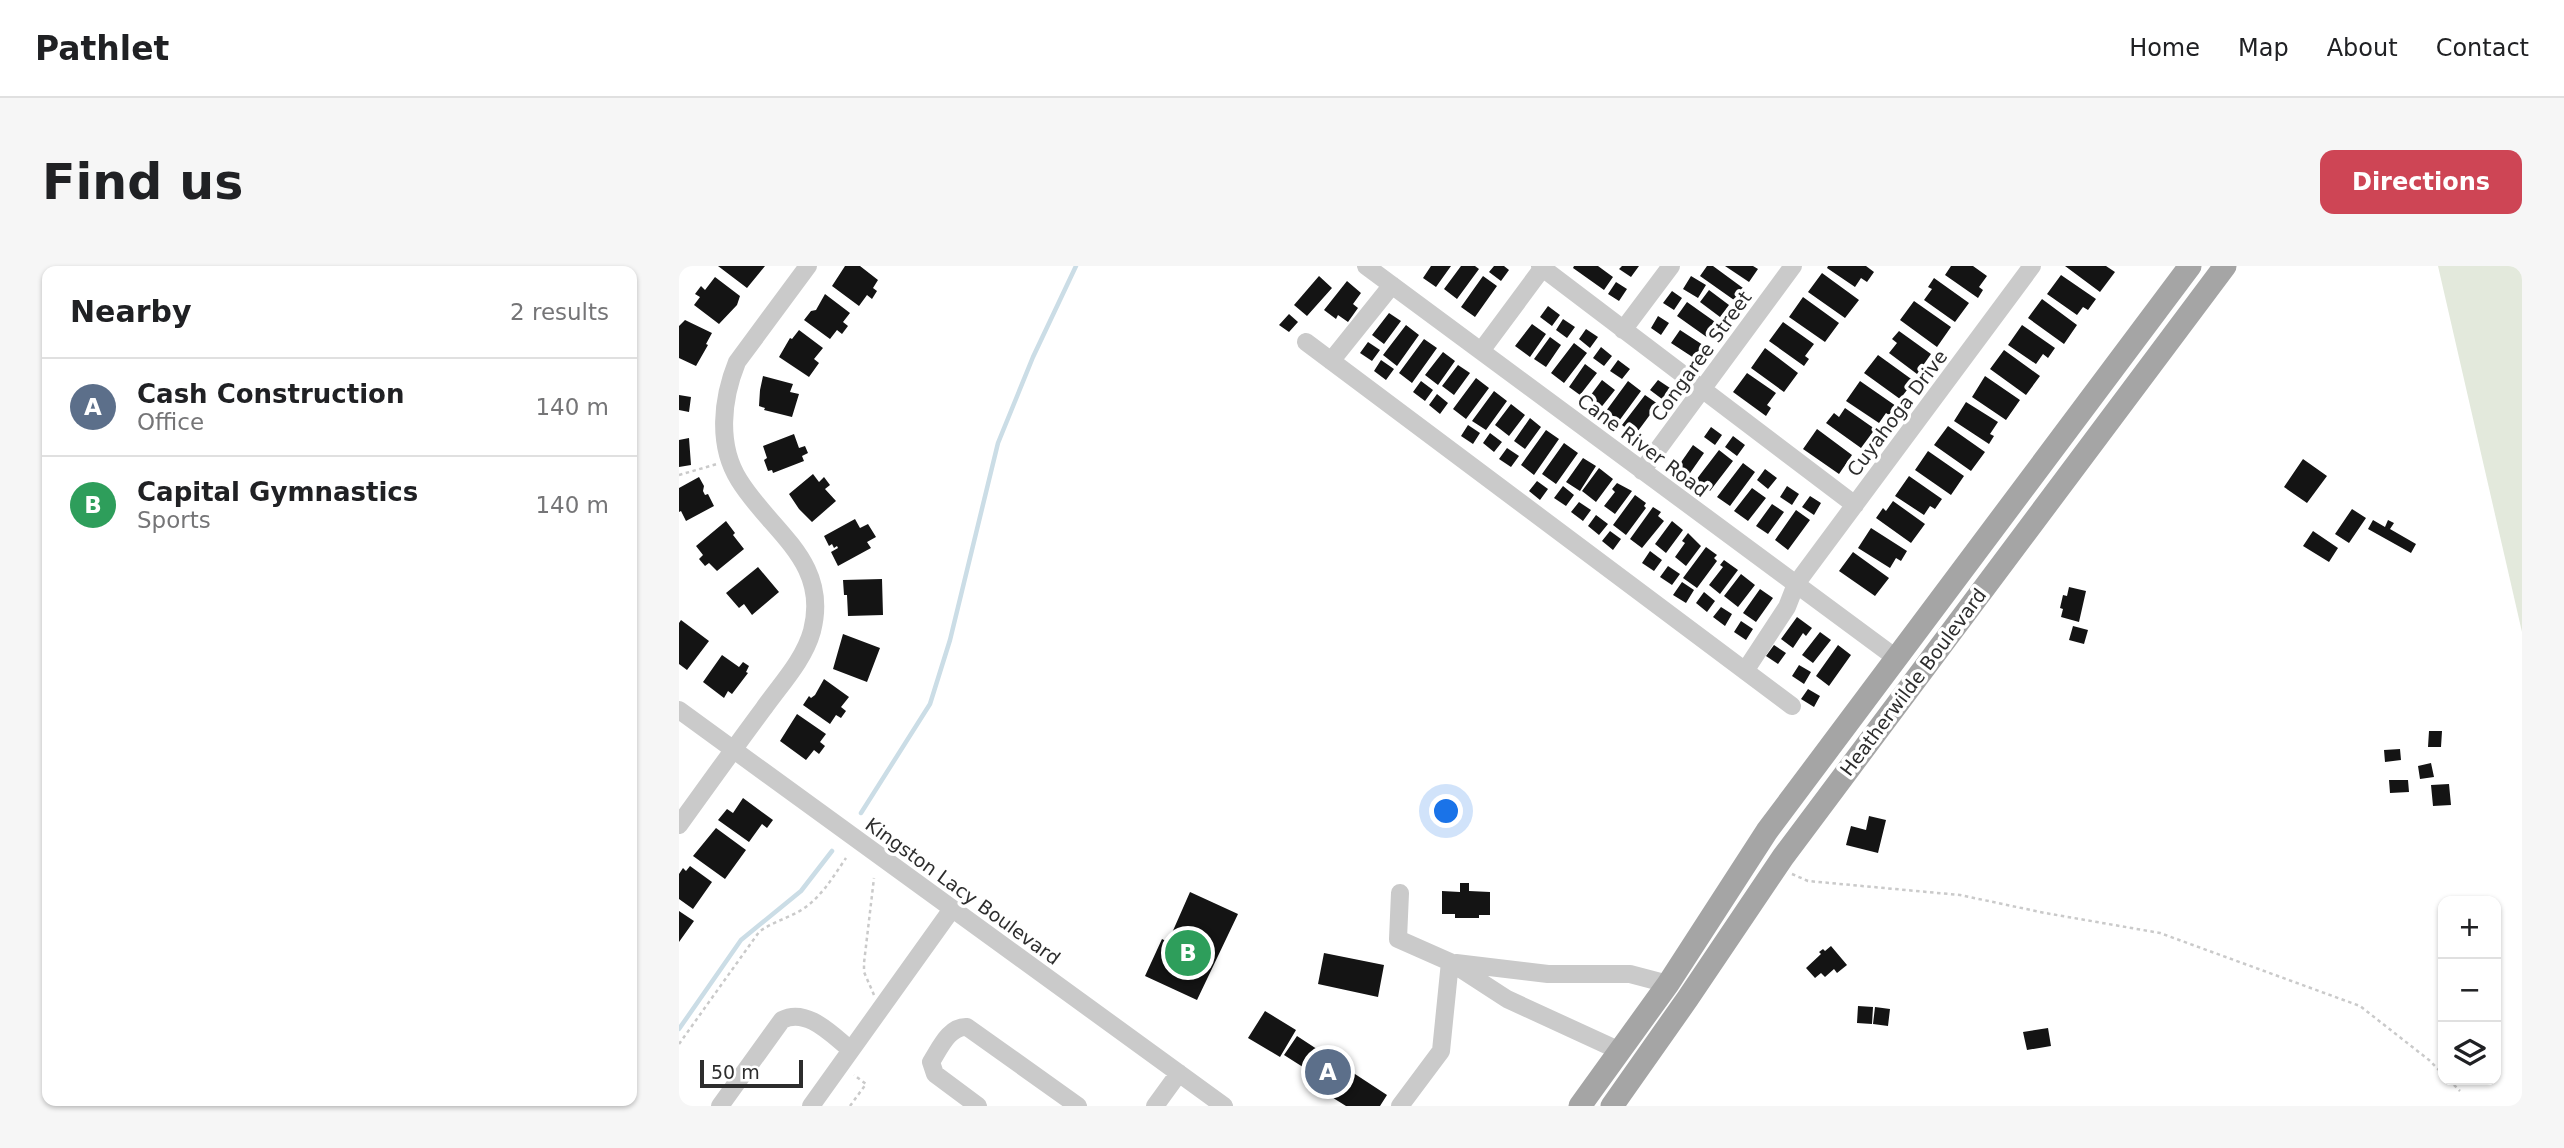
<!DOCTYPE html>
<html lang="en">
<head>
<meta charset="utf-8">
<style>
	:root { --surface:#fff; --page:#f6f6f6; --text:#202124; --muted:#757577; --line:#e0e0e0; --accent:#ce4555 }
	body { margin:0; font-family:"DejaVu Sans",sans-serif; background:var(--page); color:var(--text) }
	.controls { position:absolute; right:21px; bottom:21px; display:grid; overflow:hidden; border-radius:14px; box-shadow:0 2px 5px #0004 }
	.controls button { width:63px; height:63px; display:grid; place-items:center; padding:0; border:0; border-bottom:2px solid var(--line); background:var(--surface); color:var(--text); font:35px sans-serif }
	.scale { position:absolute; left:21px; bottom:18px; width:103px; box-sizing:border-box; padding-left:7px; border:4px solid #2d2d2d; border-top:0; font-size:19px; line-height:24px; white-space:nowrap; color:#2d2d2d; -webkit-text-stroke:5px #fff; paint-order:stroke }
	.you { position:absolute; left:768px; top:546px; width:24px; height:24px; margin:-18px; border:5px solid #fff; border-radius:50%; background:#1a73e8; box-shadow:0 0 0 10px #1a73e833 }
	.badge { display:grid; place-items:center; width:46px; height:46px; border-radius:50%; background:var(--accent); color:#fff; font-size:23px; font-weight:700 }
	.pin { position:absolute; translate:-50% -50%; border:4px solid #fff; box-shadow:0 2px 7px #0006 }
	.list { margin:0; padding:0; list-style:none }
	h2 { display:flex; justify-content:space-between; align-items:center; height:91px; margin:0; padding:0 28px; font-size:30px }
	h2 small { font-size:23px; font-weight:400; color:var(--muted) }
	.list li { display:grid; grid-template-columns:46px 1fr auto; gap:21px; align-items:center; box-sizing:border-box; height:98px; padding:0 28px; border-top:2px solid var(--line) }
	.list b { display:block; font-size:26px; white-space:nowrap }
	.list p { margin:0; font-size:23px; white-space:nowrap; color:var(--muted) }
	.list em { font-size:23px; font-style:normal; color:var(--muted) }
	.icon { flex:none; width:38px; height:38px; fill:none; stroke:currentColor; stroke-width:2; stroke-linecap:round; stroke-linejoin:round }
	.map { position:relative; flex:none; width:1843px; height:840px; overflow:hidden; border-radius:14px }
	header { display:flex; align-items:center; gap:42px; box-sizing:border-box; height:98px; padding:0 35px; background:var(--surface); border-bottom:2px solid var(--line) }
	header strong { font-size:33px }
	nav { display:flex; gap:38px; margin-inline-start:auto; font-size:24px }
	.intro { display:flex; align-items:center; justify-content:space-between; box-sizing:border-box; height:168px; padding:0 42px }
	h1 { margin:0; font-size:49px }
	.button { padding:18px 32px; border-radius:14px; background:var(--accent); color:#fff; font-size:24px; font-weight:700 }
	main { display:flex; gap:42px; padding:0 42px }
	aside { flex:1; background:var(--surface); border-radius:14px; box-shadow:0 2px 5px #0004 }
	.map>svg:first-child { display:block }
</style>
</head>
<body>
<header>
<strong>Pathlet</strong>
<nav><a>Home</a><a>Map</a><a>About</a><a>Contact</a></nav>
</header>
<div class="intro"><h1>Find us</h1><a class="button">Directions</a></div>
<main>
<aside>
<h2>Nearby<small>2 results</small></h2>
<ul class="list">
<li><span class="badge" style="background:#5c6f8a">A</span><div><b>Cash Construction</b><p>Office</p></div><em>140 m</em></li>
<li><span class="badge" style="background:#2e9e5b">B</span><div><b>Capital Gymnastics</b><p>Sports</p></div><em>140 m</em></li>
</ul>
</aside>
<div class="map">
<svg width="1843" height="840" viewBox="0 0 1843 840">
	<rect width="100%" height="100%" fill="#fff"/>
	<path fill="#e3e9dc" d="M1759,0h84v366z"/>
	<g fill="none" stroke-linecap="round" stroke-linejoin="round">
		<path stroke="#cbdde6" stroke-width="4.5" d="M182,547l69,-109 20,-64 48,-197 35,-86 43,-91
			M0,763l62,-89 60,-49 31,-40"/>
	</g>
	<path fill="#141414" d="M39,0h47l-18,22z
		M166,0h15l18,14 -5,8 4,3 -5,8 -5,-4 -8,11 -27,-20z
		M752,0h20l-15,21 -13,-9z
		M782,0h14l4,3 -22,30 -13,-10z
		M815,0h10l5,4 -8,11 -12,-9z
		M895,0h24l15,11 -9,13 -31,-22z
		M943,0h17l-8,11 -12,-8z
		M1028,0h6l30,22 -9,12 -34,-24z
		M1046,0h28l5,3 -9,13z
		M1149,0h38l8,6 -7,10 -6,-4 -6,9 -28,-19z
		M1272,0h22l14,10 -8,11 4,3 -5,8 -33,-23z
		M1386,0h41l9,6 -15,20z
		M1143,7l37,27 -14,18 -37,-26z
		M1382,9l35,24 -8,11 -5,-3 -6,8 -30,-21z
		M640,10l13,12 -25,28 -13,-11z
		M804,10l14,10 -22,31 -14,-10z
		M1012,10l15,9 -8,13 -15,-9z
		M36,11l25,19 -3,9 -18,19 -25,-19 6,-8 -5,-3 6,-8 4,4z
		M1255,12l35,25 -14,19 -31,-22 8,-11 -4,-2z
		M668,15l14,12 -8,11 5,4 -10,14 -10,-7 -2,4 -12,-9z
		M937,16l11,7 -8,12 -11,-7z
		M1030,24l20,15 -9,12 -20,-15z
		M993,25l10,7 -8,12 -11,-7z
		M146,28l25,19 -7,9 5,4 -6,8 -5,-4 -7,9 -26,-19 7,-9 5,-1z
		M1124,31l36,26 -14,19 -36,-25z
		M1363,33l35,26 -13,19 -36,-26z
		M1235,35l37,26 -14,20 -37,-27z
		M1008,36l31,22 -10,14 -31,-22z
		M869,40l12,9 -8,11 -12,-9z
		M710,47l12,8 -17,23 -12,-9z
		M610,48l9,8 -9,10 -10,-7z
		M979,50l11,7 -8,12 -10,-7z
		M884,53l12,8 -8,11 -11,-8z
		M6,54l27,13 -6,11 2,1 -12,21 -17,-8v-32z
		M1104,56l31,22 -9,12 4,3 -5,7 -35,-25z
		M853,58l14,10 -16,23 -15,-11z
		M727,59l13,10 -22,31 -14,-11z
		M1343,59l33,23 -7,10 -5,-4 -7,10 -28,-19z
		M907,63l12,8 -8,11 -11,-9z
		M120,64l24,18 -9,11 5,4 -10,14 -30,-20 11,-19 2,1z
		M1001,64l23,15 -9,13 -23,-15z
		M1220,65l32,23 -14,20 -28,-21 8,-10 -5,-4z
		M871,71l11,8 -15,22 -12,-8z
		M745,73l13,9 -25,35 -13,-10z
		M689,76l12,8 -8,11 -12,-8z
		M895,77l13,10 -23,30 -13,-10z
		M922,81l11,9 -8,10 -11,-8z
		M1086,82l33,25 -14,19 -33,-24z
		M1325,84l36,26 -14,19 -36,-26z
		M764,86l12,9 -17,24 -13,-10z
		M1199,89l36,26 -14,18 -36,-26z
		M702,94l13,9 -8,11 -12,-9z
		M939,94l12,9 -8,10 -12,-8z
		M906,98l12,9 -17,22 -11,-8z
		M779,99l12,8 -16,22 -12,-9z
		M1068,107l29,20 -9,12 4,3 -5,8 -33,-24z
		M84,110l30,8 -3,8 9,2 -7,23 -28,-7 1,-2 -6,-2 1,-16z
		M1306,110l35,24 -14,20 -34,-23z
		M797,112l13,10 -23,31 -13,-10z
		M923,114l13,10 -16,20 -12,-10z
		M979,114l12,8 -8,11 -12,-9z
		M742,115l12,9 -8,11 -12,-9z
		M949,115l13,10 -22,30 -13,-10z
		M1181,115l36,25 -7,9 -3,-2 -7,10 -33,-22z
		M815,125l13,10 -21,29 -14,-9z
		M758,128l11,9 -8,11 -11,-9z
		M0,129l12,2 -2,15 -10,-2z
		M966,129l13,9 -23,31 -13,-10z
		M1287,136l32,20 -8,12 4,2 -5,8 -35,-23z
		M832,138l14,11 -16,21 -14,-11z
		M1166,142l30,21 -14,19 -35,-25 8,-10 5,4z
		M851,152l11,9 -16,22 -11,-8z
		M789,159l12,8 -7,11 -12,-8z
		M1269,160l37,26 -14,19 -37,-26z
		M1032,161l11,8 -7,10 -11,-8z
		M1138,163l35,26 -13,19 -36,-25z
		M867,164l13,9 -25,36 -13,-10z
		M811,167l12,9 -8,10 -11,-9z
		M115,168l5,14 6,-2 3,7 -6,3 2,5 -31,12 -1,-3 -4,1 -4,-11 3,-2 -4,-12z
		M1054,170l12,9 -8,11 -12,-9z
		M10,172l2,27 -12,2v-27z
		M885,177l14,10 -22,31 -14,-10z
		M1014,179l11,8 -16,23 -11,-8z
		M828,182l12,8 -8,11 -12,-8z
		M1040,184l14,11 -23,30 -14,-11z
		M1249,185l36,25 -13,19 -36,-25z
		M904,192l13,8 -16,25 -14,-9z
		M1624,193l24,17 -20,27 -23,-16z
		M1064,197l12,9 -25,34 -13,-9z
		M920,202l14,11 -17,23 -14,-11z
		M1086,203l12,9 -9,11 -11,-9z
		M134,208l6,8 5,-5 6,8 -5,4 11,12 -24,21 -13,-13 -10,-15z
		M1230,210l33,23 -7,10 -5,-3 -6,9 -29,-19z
		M20,211l5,9 -1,5 2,4 3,-1 6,12 -28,15 -5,-10 -2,1v-24z
		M858,215l11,8 -8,11 -11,-9z
		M938,217l15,8 -17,23 -11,-8 11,-14 -3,-3z
		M884,220l11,9 -8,11 -12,-8z
		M1108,220l12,8 -7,11 -12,-8z
		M1073,222l14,10 -18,23 -14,-10z
		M956,229l11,8 -2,3 2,2 -20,27 -13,-10z
		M1131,230l11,7 -7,12 -12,-8z
		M1214,235l32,23 -14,19 -35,-25 7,-10 3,3z
		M900,236l12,8 -8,11 -12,-9z
		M1093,238l12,8 -16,22 -12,-8z
		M974,241l8,5 -3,4 6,5 -22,27 -12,-9z
		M1673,243l14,9 -17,25 -14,-9z
		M1117,244l14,10 -22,30 -13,-10z
		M917,249l12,9 -9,11 -11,-9z
		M176,253l5,9 8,-4 8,13 -9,5 4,6 -33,18 -7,-14 7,-4 -1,-2 -3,2 -2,-4 -3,2 -5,-10z
		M1694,254l12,7 3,-7 6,3 -4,6 26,15 -5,9 -43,-24z
		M47,255l9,12 -2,2 11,14 -27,22 -8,-8 -4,3 -6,-7 4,-4 -7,-9z
		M993,255l11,9 -17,23 -11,-9z
		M1192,262l36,23 -6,10 -5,-3 -6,10 -32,-20z
		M931,265l11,8 -8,11 -11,-9z
		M1634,265l25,17 -9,14 -26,-16z
		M1009,267l13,13 -15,20 -11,-9 10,-14 -3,-2z
		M1027,281l11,8 -3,3 3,3 -20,27 -14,-10z
		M971,285l12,9 -8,11 -12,-8z
		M1174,286l36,26 -14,18 -36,-25z
		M1045,294l14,10 -18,24 -11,-9 14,-18 -3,-2z
		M989,300l12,8 -8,11 -12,-8z
		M79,301l21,25 -27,23 -8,-11 -5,4 -13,-15z
		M1062,308l14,11 -17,22 -14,-11z
		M203,313l1,36 -35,1 -1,-21h-3l-1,-15z
		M1003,316l12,8 -8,13 -13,-8z
		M1390,321l17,4 -7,31 -18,-5 2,-8 -3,-1 3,-13 4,1z
		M1081,323l13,9 -17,24 -13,-9z
		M1025,326l11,9 -8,11 -11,-9z
		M1042,341l11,7 -7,12 -12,-9z
		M1118,351l15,11 -6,8 -3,-3 -10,15 -12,-9z
		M2,354l28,21 -22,29 -8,-6v-41z
		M1062,355l12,8 -7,11 -12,-8z
		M1394,360l15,4 -4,14 -15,-4z
		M1141,366l11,8 -18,23 -11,-8z
		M164,368l37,14 -13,34 -34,-13z
		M1095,379l12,8 -8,11 -12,-8z
		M1159,379l13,10 -22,31 -13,-10z
		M43,389l17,12 4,-5 6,4 -3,6 2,1 -16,21 -4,-3 -4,7 -21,-16z
		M1120,399l12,7 -7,12 -12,-8z
		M145,413l25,18 -8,10 5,4 -5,7 -5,-3 -6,9 -27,-19 6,-9 2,2 4,-3z
		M1129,423l12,7 -6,11 -13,-8z
		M118,448l29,20 -6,8 5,4 -6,8 -5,-4 -8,10 -26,-19z
		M1750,465h13l-1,16h-13z
		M1721,483l1,11 -16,2 -1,-12z
		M1752,497l3,14 -14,2 -2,-13z
		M1710,514h19l1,12 -19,1z
		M1770,518l2,21 -18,1 -2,-21z
		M64,532l30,22 -6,8 -5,-4 -13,18 -31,-22 9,-11 6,4z
		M1190,550l17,4 -8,33 -32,-8 5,-19 15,4z
		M37,562l30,22 -21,29 -32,-23z
		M11,600l22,16 -19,27 -14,-10v-25l4,-6 3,3z
		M781,617h9v8l21,1v23h-11v3h-24v-4h-13v-23l18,1z
		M511,626l48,22 -41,86 -52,-24 17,-37 6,3z
		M0,645l15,10 -15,21z
		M1152,680l16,19 -10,8 -3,-4 -9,8 -4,-4 -6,5 -9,-10 15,-14 -2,-2 4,-3 2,2z
		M645,687l60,12 -6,32 -60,-13z
		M1179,740l15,1 -1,17 -15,-1z
		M1196,741l15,2 -2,17 -15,-2z
		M586,745l31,19 -16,27 -32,-19z
		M1369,762l3,18 -24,4 -4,-18z
		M618,770l90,59 -7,11h-34l-24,-15 2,-3 -21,-14 3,-5 -22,-14z"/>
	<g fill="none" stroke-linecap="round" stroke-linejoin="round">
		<path stroke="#cacaca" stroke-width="2.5" stroke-dasharray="3.5 3.5" stroke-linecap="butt" d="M0,209l38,-11
			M1113,608l16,7 152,14 85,18 115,20 200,73 69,54 14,14
			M195,729l-10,-23v-9l10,-85
			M0,778l80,-112c13,-10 30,-14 44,-23 19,-13 30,-32 43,-51
			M1770,814l11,11
			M171,840l16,-22 -12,-9"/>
		<path stroke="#cacaca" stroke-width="18" d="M687,0l530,392
			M861,0l315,239
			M944,64l48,-64
			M627,76l486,364
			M802,85l63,-85
			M652,95l61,-76
			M963,205l151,-205
			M1066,405l42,-64 9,-23 236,-318
			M0,444l545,396
			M0,559c28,-39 56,-78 85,-117 17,-24 40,-48 48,-77 18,-70 -41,-99 -73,-151 -22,-35 -17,-81 -2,-118l71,-96
			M721,627l-2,46 52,23 57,37 113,52
			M777,697l92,11h82l38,10
			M41,840l62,-86c25,-13 50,15 69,30
			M132,840l141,-197
			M299,840l-43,-32 -4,-12c9,-14 18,-36 36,-35l111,79
			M476,840l24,-33
			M721,840l41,-55 9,-89"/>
		<path stroke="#a5a5a5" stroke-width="23" d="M901,840l88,-122 99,-153 423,-565
			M933,840l76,-108 95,-141 442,-591"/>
	</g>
	<g text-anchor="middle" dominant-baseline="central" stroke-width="7" stroke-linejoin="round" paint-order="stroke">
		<g font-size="19" fill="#2d2d2d" stroke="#fff">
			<text transform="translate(1022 90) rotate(-54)">Congaree Street</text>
			<text transform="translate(1218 147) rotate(-53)">Cuyahoga Drive</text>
			<text transform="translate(964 179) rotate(37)">Cane River Road</text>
			<text transform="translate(1234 416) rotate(-53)">Heatherwilde Boulevard</text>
			<text transform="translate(284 625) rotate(36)">Kingston Lacy Boulevard</text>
		</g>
	</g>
</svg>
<div class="controls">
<button>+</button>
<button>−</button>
<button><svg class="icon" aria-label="layers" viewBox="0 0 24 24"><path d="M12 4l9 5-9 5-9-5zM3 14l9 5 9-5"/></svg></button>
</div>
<div class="scale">50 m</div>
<div class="you"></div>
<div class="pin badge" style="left:649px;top:806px;background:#5c6f8a">A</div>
<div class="pin badge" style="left:509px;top:687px;background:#2e9e5b">B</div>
</div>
</main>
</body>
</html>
